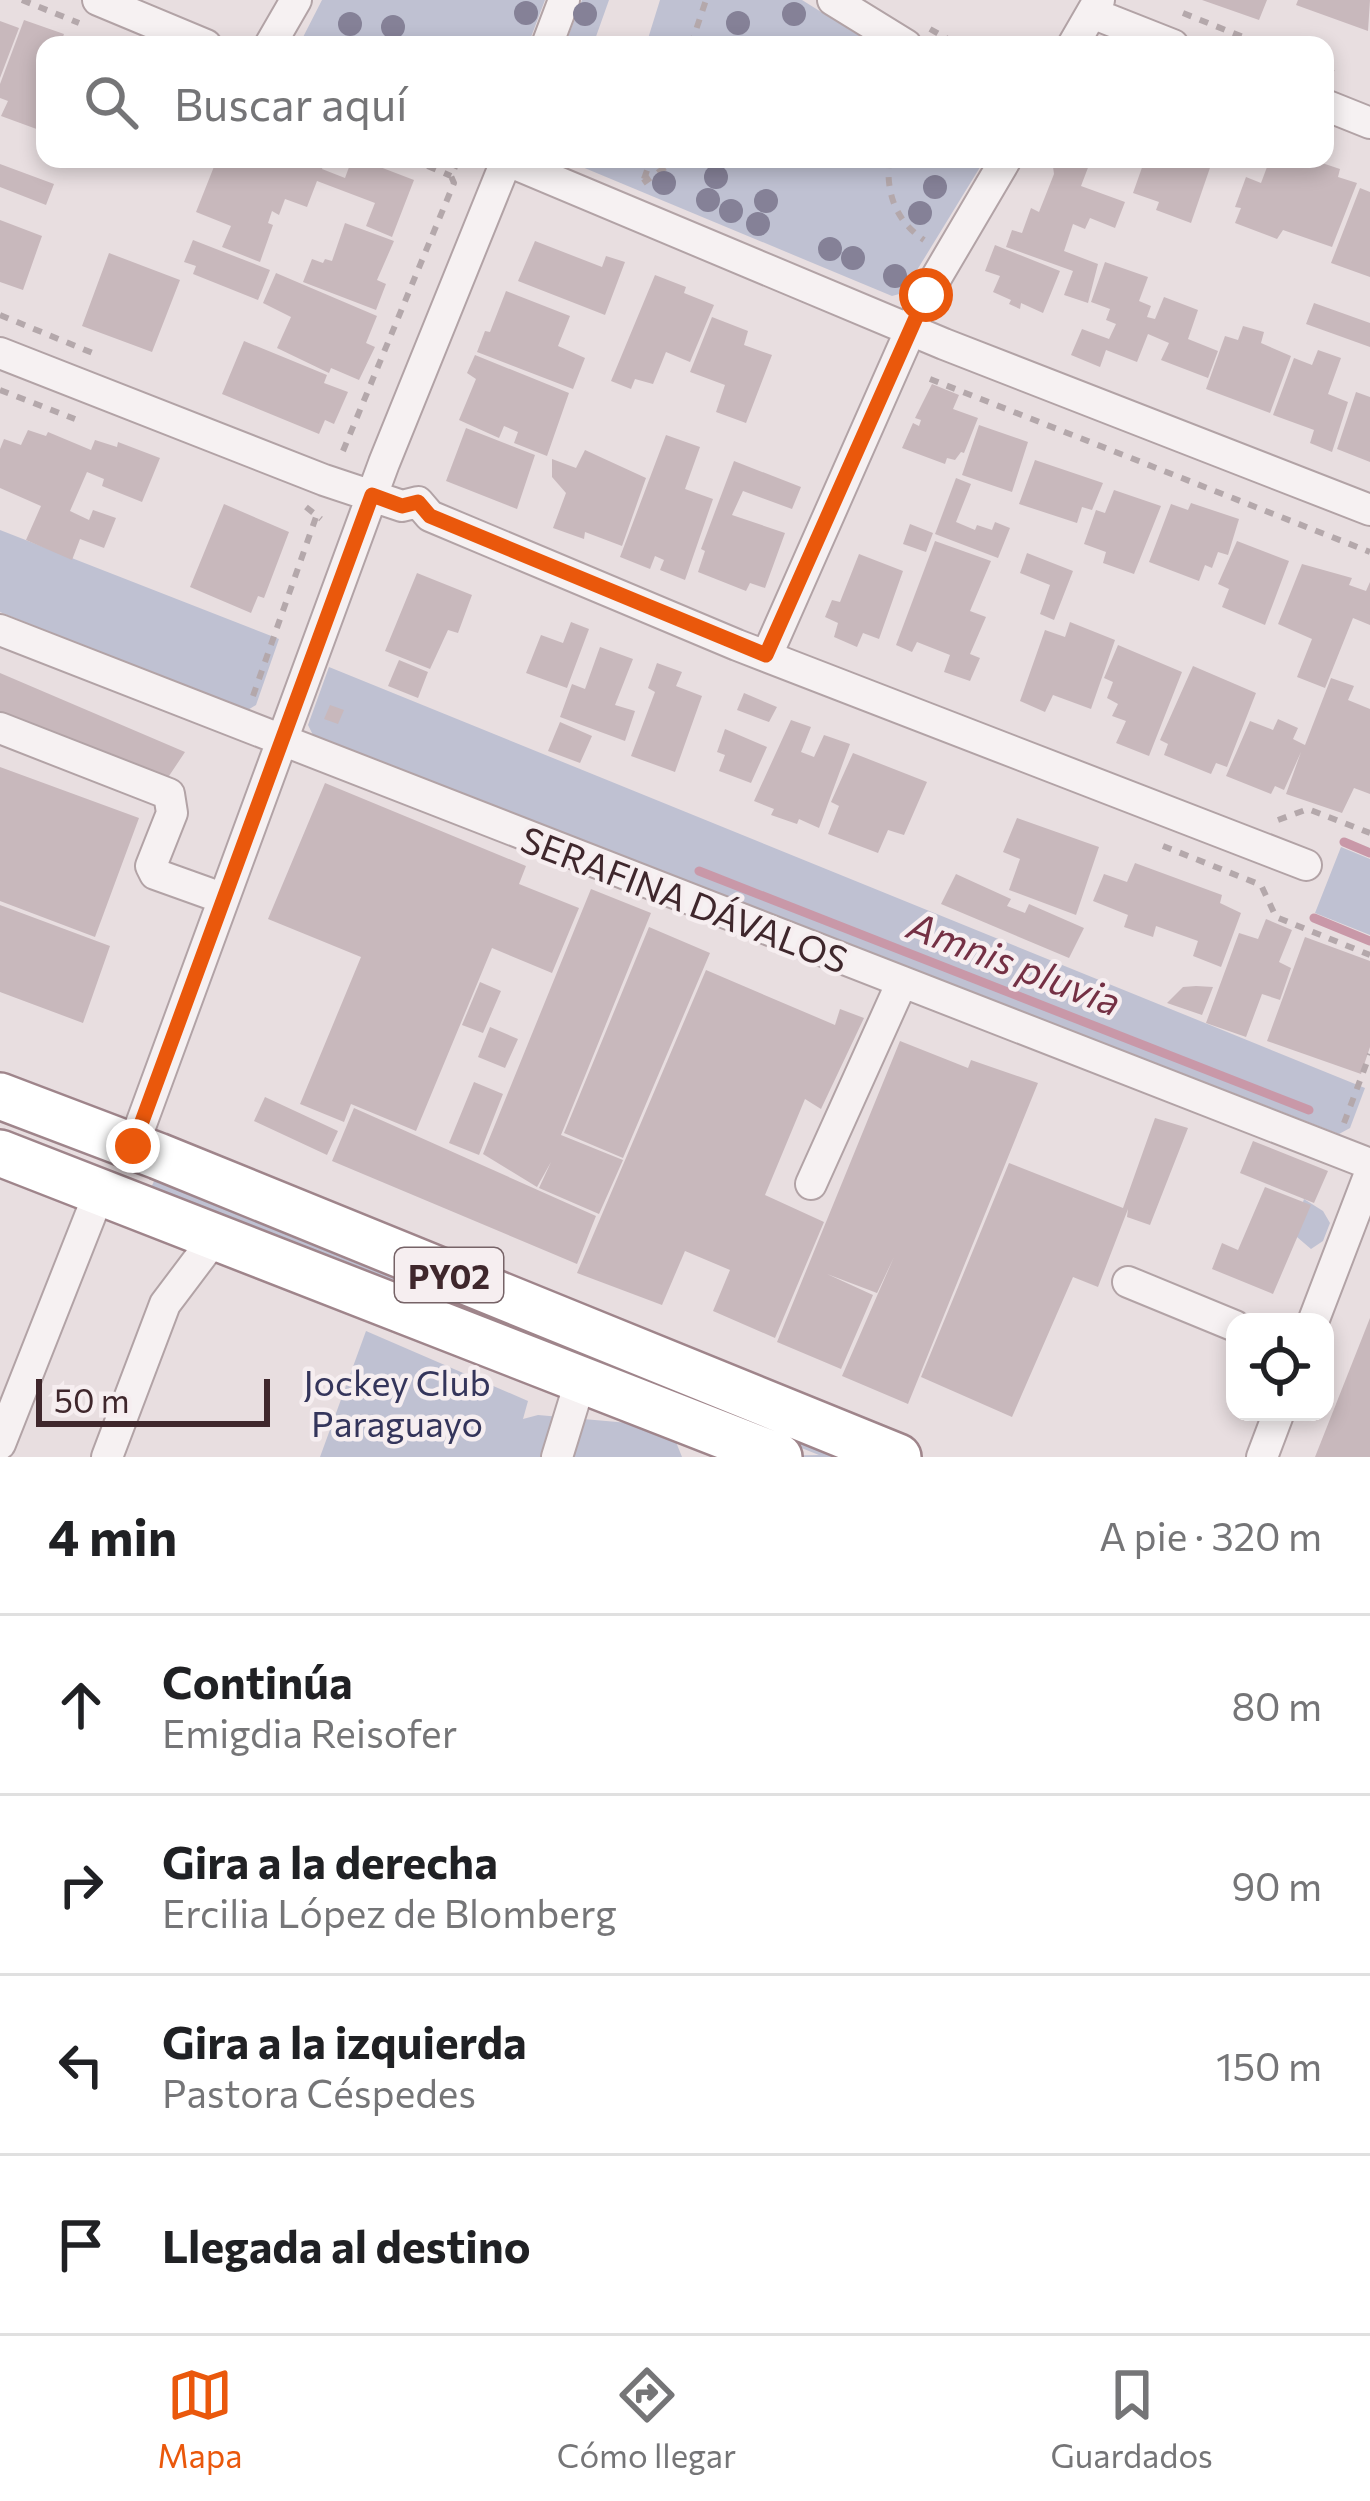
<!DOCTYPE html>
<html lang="es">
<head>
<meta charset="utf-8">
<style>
	:root { --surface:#fff; --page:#f2f2f2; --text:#202124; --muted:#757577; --line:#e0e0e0; --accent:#ea580c }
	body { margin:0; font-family:Commissioner,sans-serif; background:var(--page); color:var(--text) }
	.controls { position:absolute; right:36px; bottom:36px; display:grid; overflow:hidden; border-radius:24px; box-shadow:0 6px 18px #0003 }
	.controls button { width:108px; height:108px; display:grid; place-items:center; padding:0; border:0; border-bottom:3px solid var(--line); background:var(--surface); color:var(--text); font:60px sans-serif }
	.scale { position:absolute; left:36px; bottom:30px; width:234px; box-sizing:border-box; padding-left:12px; border:6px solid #3f272c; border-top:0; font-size:33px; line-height:42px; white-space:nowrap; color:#3f272c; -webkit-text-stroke:9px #f6eef0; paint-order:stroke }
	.stop { position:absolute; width:36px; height:36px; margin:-27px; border:9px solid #ea580c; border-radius:50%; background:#fff }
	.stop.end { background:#ea580c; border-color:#fff; box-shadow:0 3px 12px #0008 }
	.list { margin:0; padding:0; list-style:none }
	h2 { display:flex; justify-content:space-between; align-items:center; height:156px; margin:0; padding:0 48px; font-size:51px }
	h2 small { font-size:39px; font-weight:400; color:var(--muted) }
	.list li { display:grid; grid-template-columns:78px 1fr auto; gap:36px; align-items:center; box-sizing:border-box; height:180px; padding:0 48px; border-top:3px solid var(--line) }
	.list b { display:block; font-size:45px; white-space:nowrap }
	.list p { margin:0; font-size:39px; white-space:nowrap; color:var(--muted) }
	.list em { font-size:39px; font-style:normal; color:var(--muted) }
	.icon { flex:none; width:66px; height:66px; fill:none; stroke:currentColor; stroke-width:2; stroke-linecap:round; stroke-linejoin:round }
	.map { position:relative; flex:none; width:1370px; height:1457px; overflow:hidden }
	.search { position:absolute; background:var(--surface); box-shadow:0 6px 18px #0003; left:36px; right:36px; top:36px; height:132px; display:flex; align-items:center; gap:30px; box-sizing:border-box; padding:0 42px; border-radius:24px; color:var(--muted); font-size:45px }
	.sheet { height:876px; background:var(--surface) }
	nav { display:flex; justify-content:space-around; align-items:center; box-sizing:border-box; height:168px; border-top:3px solid var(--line); background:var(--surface); font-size:33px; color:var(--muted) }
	nav a { display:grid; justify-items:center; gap:6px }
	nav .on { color:var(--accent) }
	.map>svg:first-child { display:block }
</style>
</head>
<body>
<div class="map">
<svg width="1370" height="1457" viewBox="0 0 1370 1457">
	<rect width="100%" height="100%" fill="#e8dee0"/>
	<path fill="#bfc1d2" d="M322,0h223l-17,45h-229z
		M582,0h27l-16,45h-28z
		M660,0h142l72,45h-228z
		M563,159h422l-82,134 -11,3z
		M0,530l279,109 -23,66 -10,6 -246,-99z
		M329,667l1036,421 -15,40 -11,6 -1025,-397 -6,-12z
		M1341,847l29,12v76l-55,-22z
		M154,1181l692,276h-133l106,-2 -668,-267z
		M1304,1199l19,12 7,12 -7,18 -12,8 -14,-12 -17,7 14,-15z
		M366,1331l162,70 -5,18 15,-4 102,9 34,13 8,20h-362z"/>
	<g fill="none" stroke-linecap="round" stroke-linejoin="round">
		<path stroke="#c998a8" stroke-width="9" d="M1344,842l26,11
			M699,871l610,239
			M1314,918l56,23"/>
	</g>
	<path fill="#c8b8bc" d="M1202,0h65l-8,20z
		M1298,0h72l-2,31 -72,-26z
		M24,20l40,14 -4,11h-15v97l-6,-2 3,-9 -41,-15 7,-15 -8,-3v-14z
		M0,21l19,7 -19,50z
		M217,159h109l-4,10 23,9 7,-19h7l55,21 -22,57 -26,-11 9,-23 -58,-22 -10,26 -22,-8 -6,16 -7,-4 -4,12 5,2 -13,37 -38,-15 9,-21 -35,-14z
		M1052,159h25l12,6 -8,21 44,16 -10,26 -25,-10 -5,11 -12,-5 -9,27 34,13 -10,39 -24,-8 9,-24 -67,-24 6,-17 10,3 9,-25 8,4 15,-38z
		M1145,159h68l-22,64 -35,-13 3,-8 -26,-9z
		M1270,159h34l17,7 1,-3 18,6 -2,8 19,6 -25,64 -49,-17 -6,9 -42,-16 6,-15 -6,-1 11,-30 15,6z
		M0,164l54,20 -8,21 -46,-18z
		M1360,188l10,4v85l-39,-14z
		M0,220l42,16 -19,54 -23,-8z
		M345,223l49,18 -17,39 9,4 -10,26 -73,-28 9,-23 11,4 2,-4 7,2z
		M193,240l77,30 -12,30 -65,-26 3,-8 -12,-4z
		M535,241l67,26 4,-11 19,6 -20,53 -87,-34z
		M995,245l65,26 -17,42 -22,-10 -1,6 -11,-5 2,-4 -18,-8 7,-16 -15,-5z
		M109,253l71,27 -28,72 -70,-26z
		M1105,262l43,15 -9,24 12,5 -4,11 8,2 9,-22 34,13 -10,29 30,12 -10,27 -47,-18 8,-17 -21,-9 -11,28 -31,-12 -6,17 -29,-12 11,-26 27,10 7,-15 -10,-4 4,-11 -19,-7z
		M276,273l101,43 -11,27 9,4 -16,33 -28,-12 -2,5 -52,-25 14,-31 -28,-14z
		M655,275l31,12 -2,6 30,12 -24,57 -24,-10 -13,32 -18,-5 -4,10 -20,-8z
		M506,291l64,25 -12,30 27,12 -12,31 -96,-37 8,-21 5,1z
		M1314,303l56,20v24l-64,-23z
		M712,317l36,14 -4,14 28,10 -26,68 -30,-11 9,-27 -35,-13z
		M1243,326l21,6 -3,11 30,13 -21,57 -64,-24 19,-53 13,4z
		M244,341l83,34 -3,8 24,9 -14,32 -9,-4 -6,14 -97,-40z
		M1318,350l23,8 -13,36 20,8 -16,50 -22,-9 4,-13 -41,-15 21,-57 18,7z
		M475,355l94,38 -22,63 -33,-13 4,-11 -14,-6 -5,12 -40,-18 17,-41 -9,-6z
		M932,384l27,11 -6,14 25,9 -14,35 -3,-1 -6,8 -8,-2 -2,6 -43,-16 11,-25 6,3 2,-6 -6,-2z
		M1356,392l14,5v65l-33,-13z
		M979,425l49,17 -16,50 -50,-17z
		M466,428l69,27 -18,54 -71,-28z
		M28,430l18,6 2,-4 43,18 4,-10 22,7 1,-5 42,16 -18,44 -40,-16 2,-7 -17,-7 -17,39 19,9 4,-10 23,8 -12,30 -24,-9 -8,21 -46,-20 15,-34 -41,-18v-39l4,-10 17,6z
		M666,435l34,12 -15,42 28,10 -28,81 -25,-10 4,-10 -9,-4 -5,13 -30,-12z
		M585,450l61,28 -24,68 -37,-14 -1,7 -31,-11 13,-35 -14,-16v-18l24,9z
		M1035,460l68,23 -11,27 -10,-3 -5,16 -58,-19z
		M734,461l67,26 -9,22 -49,-18 -11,24 53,18 -20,55 -15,-5 -4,8 -48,-19 7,-21 -4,-2z
		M956,478l15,6 -15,38 19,8 2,-5 15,5 3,-8 15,6 -12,30 -63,-24z
		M1114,490l47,16 -27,68 -31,-11 3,-11 -22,-8 12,-34 9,3z
		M1191,503l48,16 -11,36 -10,-3 -6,16 -7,-3 -6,16 -50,-19 22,-58 17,6z
		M224,504l65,28 -25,66 -6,-2 -7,17 -61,-26z
		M910,524l23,9 -7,19 -23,-8z
		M935,541l56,20 -21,50 16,6 -16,37 10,4 -10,23 -26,-9 6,-17 -33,-13 -5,10 -16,-7z
		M1237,541l52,20 -24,64 -43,-18 7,-18 -11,-5z
		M1027,553l46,18 -19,49 -14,-6 10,-29 -30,-12z
		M859,554l44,17 -24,68 -16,-6 -6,14 -23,-10 4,-14 -13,-6 7,-17 8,2z
		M1302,564l50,14 -3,7 17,6 4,-9v43l-17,-7 -28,70 -28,-11 15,-38 -34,-15z
		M417,573l55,22 -14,38 -10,-3 -18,39 -45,-18z
		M571,622l18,7 -22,59 -41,-15 15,-38 22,8z
		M1070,622l45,18 -24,69 -38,-14 -8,17 -25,-11 25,-71 20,7z
		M1118,645l64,27 -33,84 -33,-13 10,-22 -14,-5 6,-12 -11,-6 6,-16 -9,-4z
		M600,647l33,12 -18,46 20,6 -10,30 -65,-24 12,-33 13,5z
		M399,660l29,12 -10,26 -30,-12z
		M657,663l25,9 -6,14 26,10 -27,76 -44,-16 24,-64 -7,-4z
		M1193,666l63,27 -29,74 -11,-4 -5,11 -47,-19 4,-11 -8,-4z
		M0,673l185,79 -18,27 -167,-67z
		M1331,678l23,8 -6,14 22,9v85l-16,-6 -12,25 -56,-19 15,-42 -17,38 -9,-4 -4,8 -45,-18 24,-55 23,9 5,-11 20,9 -5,11 12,6z
		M744,693l33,14 -8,15 -32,-12z
		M330,705l14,5 -6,14 -14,-5z
		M791,720l20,7 -10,25 13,5 10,-22 26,9 -31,84 -20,-9 -2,5 -26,-9 3,-6 -20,-8z
		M560,722l32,14 -12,27 -32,-12z
		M725,729l42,18 -16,36 -32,-12 6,-16 -8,-3z
		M853,753l74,29 -23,53 -16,-5 -10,23 -50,-19 11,-28 -8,-4z
		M0,767l139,51 -44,119 -95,-36z
		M325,783l201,83 -7,18 60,24 -27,65 -60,-25 -76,183 -65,-27 -7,18 -44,-18 61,-147 -93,-38z
		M1017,818l82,29 -23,68 -67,-25 11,-31 -17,-7z
		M1135,863l87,32 -2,8 21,10 -20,54 -28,-11 5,-15 -42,-15 -3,11 -29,-10 4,-12 -35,-14 11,-27 23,8z
		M956,874l55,25 -4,7 18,7 4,-9 55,24 -15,30 -128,-54z
		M591,889l60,24 -90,222 62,25 -24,54 -60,-26 12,-26 -14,25 -54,-33z
		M0,905l110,41 -27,77 -83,-31z
		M1266,919l26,11 -13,32 12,6 -11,32 -18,-6 -16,43 -40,-14 33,-90 19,6z
		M649,927l61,26 -87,205 -59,-25z
		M1305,937l65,24v86l-9,27 -94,-33z
		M706,970l129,55 5,-16 24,9 -43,91 -16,-10 -40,96 59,27 -49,116 -62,-27 17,-41 -45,-19 -23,54 -85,-32z
		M480,982l21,9 -18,42 -21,-8z
		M1196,986l17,1 -11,28 -35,-12 16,-16z
		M490,1027l28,12 -13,29 -27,-11z
		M900,1041l68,27 3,-8 67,23 -130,321 -66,-28 52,-119 -17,36 -50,-19 46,21 -32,74 -64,-27z
		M474,1082l29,12 -24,61 -30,-12z
		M265,1097l73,34 -11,24 -73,-34z
		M354,1108l242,108 -19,48 -245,-103z
		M1155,1118l33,10 -38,97 -23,-8 1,-8 -30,78 -25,-10 -61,140 -91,-40 88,-214 114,45z
		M1253,1141l75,30 -14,32 -74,-30z
		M1265,1187l46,18 -38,89 -61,-25 10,-26 16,7z
		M1370,1318v139h-55z"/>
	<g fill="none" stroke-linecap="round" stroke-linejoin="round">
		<g stroke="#b2a3a6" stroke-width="34">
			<path id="minor" d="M98,0l108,45
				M833,0l73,45
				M1092,13l81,32
				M270,45l26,-45
				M547,45l17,-45
				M1073,45l26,-45
				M1325,105l45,18
				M503,159l441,185 426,166
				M0,353l324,127 78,26 16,-4 12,14 307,129 569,220
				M0,630l1370,534
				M767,655l159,-360 80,-136
				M0,728l169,66 3,19 -21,53 4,8 67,24
				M133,1146l251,-683 123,-304
				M811,1184l91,-202
				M1128,1282l107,44
				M1313,1322l57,-149
				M0,1444l100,-253
				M107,1457l58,-153 52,-69
				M557,1457l24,-78
				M1262,1457l17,-45"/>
		</g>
		<g stroke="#9f858b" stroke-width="50">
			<path id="highway" d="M0,1096l158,60 740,301
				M0,1153l779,304"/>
		</g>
		<path stroke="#b4a8ab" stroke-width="6" stroke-dasharray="9 9" stroke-linecap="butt" d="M22,0l57,23
			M1183,13l80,32
			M930,29l28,16
			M691,45l15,-45
			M1325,70l14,5
			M411,159l40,17
			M889,159c-3,34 6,61 35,81
			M644,179l7,-20
			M643,183l34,-24
			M0,315l95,39
			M930,379l440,173
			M0,390l75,29
			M343,451l111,-268 -3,-7 4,-9
			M306,507l15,12
			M253,696l63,-179
			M1278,820l30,-11 62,24
			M1163,846l98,39 15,32 94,38
			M1344,1123l26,-69"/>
		<use href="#minor" stroke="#f6f1f2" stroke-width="30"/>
		<use href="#highway" stroke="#fff" stroke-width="45"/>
	</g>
	<g fill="#858197">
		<circle cx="526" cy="13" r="12"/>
		<circle cx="585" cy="14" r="12"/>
		<circle cx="794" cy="14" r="12"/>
		<circle cx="738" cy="23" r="12"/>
		<circle cx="350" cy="24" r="12"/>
		<circle cx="393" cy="27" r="12"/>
		<circle cx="716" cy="177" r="12"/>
		<circle cx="664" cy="183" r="12"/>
		<circle cx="935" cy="187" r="12"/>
		<circle cx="708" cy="200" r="12"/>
		<circle cx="766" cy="201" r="12"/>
		<circle cx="731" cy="211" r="12"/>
		<circle cx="920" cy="213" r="12"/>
		<circle cx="758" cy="224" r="12"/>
		<circle cx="830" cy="249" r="12"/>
		<circle cx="853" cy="258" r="12"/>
		<circle cx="895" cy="276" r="12"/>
	</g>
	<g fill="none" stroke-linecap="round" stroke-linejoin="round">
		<path stroke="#ea580c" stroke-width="15" d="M133,1146l239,-651 30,11 16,-4 12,14 336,139 160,-360"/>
	</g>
	<g text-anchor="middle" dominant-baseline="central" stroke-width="9" stroke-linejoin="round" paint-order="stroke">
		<rect fill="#f6eef0" stroke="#766367" stroke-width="3" x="395" y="1248" width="108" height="54" rx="9"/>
		<g font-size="33" font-weight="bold" fill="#3f272c">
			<text x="449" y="1275">PY02</text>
		</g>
		<g font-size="36" fill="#3f272c" stroke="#f6eef0">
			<text transform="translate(685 898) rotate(21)">SERAFINA DÁVALOS</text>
		</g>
		<g font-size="36" fill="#34355b" stroke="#f6eef0">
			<text x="397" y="1381">Jockey Club<tspan x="397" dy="41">Paraguayo</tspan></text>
		</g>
		<g font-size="39" font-style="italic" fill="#743044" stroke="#f6eef0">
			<text transform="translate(1015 962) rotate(21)">Amnis pluvia</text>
		</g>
	</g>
</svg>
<div class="controls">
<button><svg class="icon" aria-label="locate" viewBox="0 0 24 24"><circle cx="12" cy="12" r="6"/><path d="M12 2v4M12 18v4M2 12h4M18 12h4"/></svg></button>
</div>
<div class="scale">50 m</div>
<div class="stop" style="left:926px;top:295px"></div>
<div class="stop end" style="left:133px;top:1146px"></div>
<div class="search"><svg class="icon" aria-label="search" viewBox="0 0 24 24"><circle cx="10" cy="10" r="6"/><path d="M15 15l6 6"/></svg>Buscar aquí</div>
</div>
<section class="sheet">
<h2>4 min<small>A pie · 320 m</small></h2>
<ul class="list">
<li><svg class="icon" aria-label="ahead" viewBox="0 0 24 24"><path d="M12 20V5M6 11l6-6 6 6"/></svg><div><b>Continúa</b><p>Emigdia Reisofer</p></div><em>80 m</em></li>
<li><svg class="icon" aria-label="right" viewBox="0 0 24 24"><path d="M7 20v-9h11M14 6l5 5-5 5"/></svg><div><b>Gira a la derecha</b><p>Ercilia López de Blomberg</p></div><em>90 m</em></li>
<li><svg class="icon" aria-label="left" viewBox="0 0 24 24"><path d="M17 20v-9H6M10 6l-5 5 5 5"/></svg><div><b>Gira a la izquierda</b><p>Pastora Céspedes</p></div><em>150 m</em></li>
<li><svg class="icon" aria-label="arrive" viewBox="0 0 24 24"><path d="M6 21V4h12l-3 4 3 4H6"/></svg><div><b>Llegada al destino</b></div></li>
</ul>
</section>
<nav>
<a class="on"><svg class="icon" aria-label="map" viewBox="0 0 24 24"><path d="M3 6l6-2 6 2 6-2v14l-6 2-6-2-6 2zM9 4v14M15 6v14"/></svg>Mapa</a>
<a><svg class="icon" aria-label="directions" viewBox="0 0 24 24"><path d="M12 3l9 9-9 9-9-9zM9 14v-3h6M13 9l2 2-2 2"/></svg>Cómo llegar</a>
<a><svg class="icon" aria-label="saved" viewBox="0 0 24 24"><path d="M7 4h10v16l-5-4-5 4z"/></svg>Guardados</a>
</nav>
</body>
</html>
